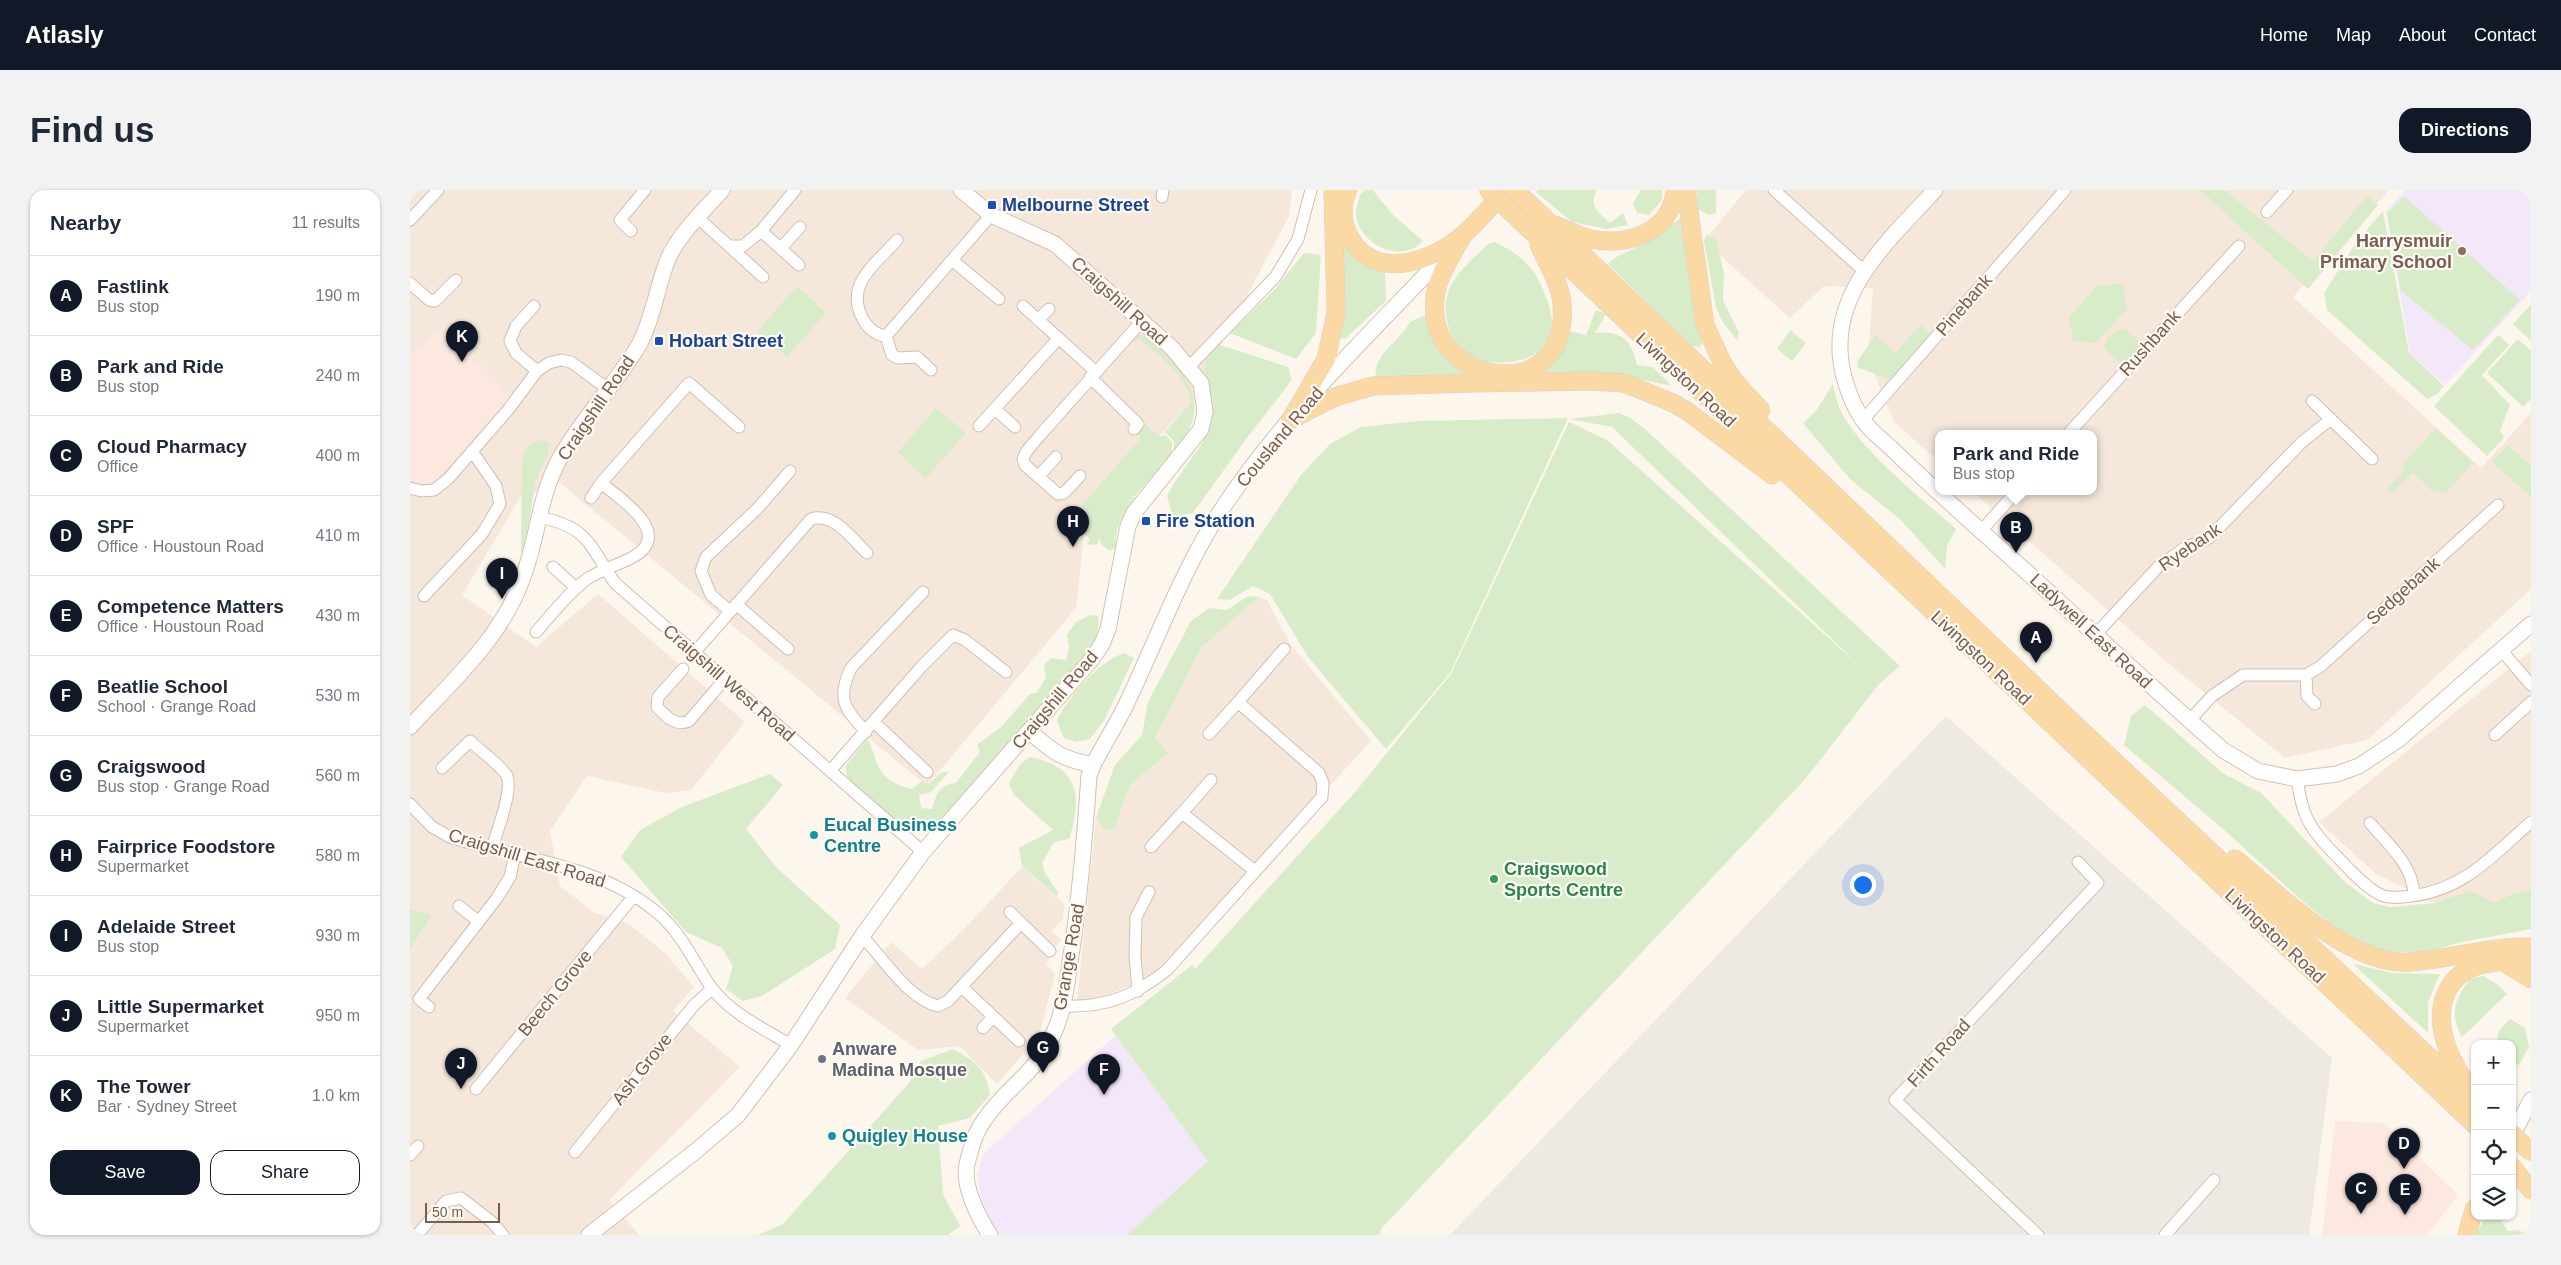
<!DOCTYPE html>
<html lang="en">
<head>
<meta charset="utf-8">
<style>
	:root { --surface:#fff; --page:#f2f2f3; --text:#1f2937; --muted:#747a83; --line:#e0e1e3; --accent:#111827 }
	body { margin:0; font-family:Arial,sans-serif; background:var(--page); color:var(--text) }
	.controls { position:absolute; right:15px; bottom:15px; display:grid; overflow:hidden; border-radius:10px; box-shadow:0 1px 4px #0004 }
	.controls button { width:45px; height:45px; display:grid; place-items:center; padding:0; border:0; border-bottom:1px solid var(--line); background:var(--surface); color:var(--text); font:25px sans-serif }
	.scale { position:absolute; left:15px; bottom:12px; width:75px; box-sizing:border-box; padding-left:5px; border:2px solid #7a5c4d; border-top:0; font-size:14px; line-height:18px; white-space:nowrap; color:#7a5c4d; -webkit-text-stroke:4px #fffaf3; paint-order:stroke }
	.you { position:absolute; left:1452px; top:694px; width:18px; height:18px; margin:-12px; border:4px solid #fff; border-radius:50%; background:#1a73e8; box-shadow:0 0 0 8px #1a73e833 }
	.badge { display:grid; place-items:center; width:32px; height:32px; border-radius:50%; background:var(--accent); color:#fff; font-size:16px; font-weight:700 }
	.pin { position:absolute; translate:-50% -41px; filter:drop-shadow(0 1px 2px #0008) }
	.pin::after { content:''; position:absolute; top:26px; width:18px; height:15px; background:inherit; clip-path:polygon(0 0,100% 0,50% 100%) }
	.popup { position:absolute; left:1525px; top:240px; width:162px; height:65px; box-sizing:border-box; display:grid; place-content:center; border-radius:10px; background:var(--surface); filter:drop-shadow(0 1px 4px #0005); font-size:16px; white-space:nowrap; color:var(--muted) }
	.popup b { font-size:19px; color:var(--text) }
	.popup::after { content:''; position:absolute; left:50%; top:100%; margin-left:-10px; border:10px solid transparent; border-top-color:var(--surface) }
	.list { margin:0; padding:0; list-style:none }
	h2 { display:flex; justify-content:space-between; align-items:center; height:65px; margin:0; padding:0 20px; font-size:21px }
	h2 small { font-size:16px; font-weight:400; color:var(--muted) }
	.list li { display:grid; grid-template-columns:32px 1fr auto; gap:15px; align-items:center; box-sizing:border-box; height:80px; padding:0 20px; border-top:1px solid var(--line) }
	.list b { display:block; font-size:19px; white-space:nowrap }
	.list p { margin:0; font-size:16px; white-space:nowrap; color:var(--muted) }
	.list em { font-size:16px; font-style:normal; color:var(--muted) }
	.actions { display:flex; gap:10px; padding:15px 20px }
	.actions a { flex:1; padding:11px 0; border:1px solid var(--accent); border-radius:15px; text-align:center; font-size:18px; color:var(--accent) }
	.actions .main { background:var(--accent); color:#fff }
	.icon { flex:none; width:28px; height:28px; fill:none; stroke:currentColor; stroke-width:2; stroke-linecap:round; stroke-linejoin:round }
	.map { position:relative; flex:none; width:2121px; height:1045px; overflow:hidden; border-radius:15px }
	header { display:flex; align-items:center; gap:30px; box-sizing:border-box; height:70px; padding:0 25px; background:var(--accent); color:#fff }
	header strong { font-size:24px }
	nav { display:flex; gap:28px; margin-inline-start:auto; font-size:18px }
	.intro { display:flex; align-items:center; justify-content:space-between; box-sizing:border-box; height:120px; padding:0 30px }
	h1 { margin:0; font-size:35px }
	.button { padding:12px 22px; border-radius:15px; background:var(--accent); color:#fff; font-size:18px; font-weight:700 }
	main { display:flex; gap:30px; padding:0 30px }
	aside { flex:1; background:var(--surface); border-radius:15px; box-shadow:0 1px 4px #0004 }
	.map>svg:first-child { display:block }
</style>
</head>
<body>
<header>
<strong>Atlasly</strong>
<nav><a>Home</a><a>Map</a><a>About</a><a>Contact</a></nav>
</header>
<div class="intro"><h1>Find us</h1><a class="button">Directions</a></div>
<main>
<aside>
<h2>Nearby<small>11 results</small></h2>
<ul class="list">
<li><span class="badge">A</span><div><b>Fastlink</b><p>Bus stop</p></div><em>190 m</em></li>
<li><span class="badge">B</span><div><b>Park and Ride</b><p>Bus stop</p></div><em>240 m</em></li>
<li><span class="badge">C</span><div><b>Cloud Pharmacy</b><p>Office</p></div><em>400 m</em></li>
<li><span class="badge">D</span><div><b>SPF</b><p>Office · Houstoun Road</p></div><em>410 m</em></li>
<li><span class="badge">E</span><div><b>Competence Matters</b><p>Office · Houstoun Road</p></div><em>430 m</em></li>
<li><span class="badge">F</span><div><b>Beatlie School</b><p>School · Grange Road</p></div><em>530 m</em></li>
<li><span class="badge">G</span><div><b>Craigswood</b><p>Bus stop · Grange Road</p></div><em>560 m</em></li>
<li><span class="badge">H</span><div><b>Fairprice Foodstore</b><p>Supermarket</p></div><em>580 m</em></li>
<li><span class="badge">I</span><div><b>Adelaide Street</b><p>Bus stop</p></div><em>930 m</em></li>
<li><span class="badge">J</span><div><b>Little Supermarket</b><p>Supermarket</p></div><em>950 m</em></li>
<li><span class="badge">K</span><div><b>The Tower</b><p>Bar · Sydney Street</p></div><em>1.0 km</em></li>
</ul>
<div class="actions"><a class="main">Save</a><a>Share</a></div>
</aside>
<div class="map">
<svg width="2121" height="1045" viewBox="0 0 2121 1045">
	<rect width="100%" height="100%" fill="#fdf6ec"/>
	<path fill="#f5e8da" d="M0,0h882l-3,26 -98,186 -105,114 -10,92 -149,178 -367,-303 -39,13 -59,99 74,52 62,-53 147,128 -54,68 -25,3 -79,-17 -37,55 10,55 35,27 34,11 36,29 29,34 -21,24 67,56 -131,133 30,35h-229z
		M1336,0h643l-96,107 188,171 50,-55v176l-164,151 -82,18 -116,-94 -196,-172h121v-58h-156v27l-44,-39 -26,-64 5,-70 -49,-2 -34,32 -86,-77z
		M849,407l8,3 24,45 80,96 -207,225 -16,12 -47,20 -24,3 19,-184 9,14 10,-3 15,-43 37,-32 -12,-15 46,-90z
		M2121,461v239l-17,3 -20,11 -27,-11 -33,10 -58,-29 -57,-52z
		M612,677l42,37 -1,15 -12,12 10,9 -6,7 2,4 -11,12 9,11 -16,62 -42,48 -37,-38 -42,4 -73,-52 46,-56 31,27 41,-39z"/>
	<path fill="#fde8e0" d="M29,139l52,47 17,22 -74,84 -24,13v-139z
		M1925,931l49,2 74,72 -31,40h-105z"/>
	<path fill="#efe9e4" d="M1536,526l386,342 -23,177h-859z"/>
	<path fill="#f3e8fa" d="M1995,0h126v101l-86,94 -35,-32 -24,-142z
		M706,845l92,126 -81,74h-127l-10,-15 -9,-23 -4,-22 6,-21z"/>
	<path fill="#d8ecc9" d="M956,0h7l19,24 31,27c-21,24 -66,3 -67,-28 0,-5 3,-13 4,-19z
		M1128,0h59c-9,16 1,22 13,33l13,-10 5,12 -21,4 -35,-7 -36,-30z
		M1231,0h21v10l-13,15 -12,-2 -4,-10z
		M1286,0h20v23l-7,2 -11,-6z
		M1790,0h24l89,71 54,-65 11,9 -70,84z
		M1994,6l116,104 -47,50 -72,-59 -14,-78z
		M1973,21l26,142 35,33 -7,8 -10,5 -100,-89 -3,-17 33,-52z
		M1271,28l22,120 -2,9 -10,-1 -83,-82c11,-12 28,-14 41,-23 11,-8 20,-17 32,-23z
		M1296,45l10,3 8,35 -1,28 16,32 -2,7 -13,-16 -8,-16 -12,-67z
		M1085,52c31,16 41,27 53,60 12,35 -4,56 -39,60 -9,1 -22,1 -31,-2 -26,-9 -39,-46 -29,-70 7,-18 26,-33 39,-46z
		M931,53h6l10,15 28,14 1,29 -41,38 -8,-2z
		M894,63l17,2 -5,78 -20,26 -66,-26 45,-44z
		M1713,93l4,26 -31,34 -23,-2 -4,-24 28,-31z
		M387,96l29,27 -39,44 -30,-25z
		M2121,114v37l-18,-17z
		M1186,120l10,4 -11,19c27,-3 36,7 42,32l16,2 19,19 -39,-8 -102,-1c16,-12 34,-25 37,-46l18,4z
		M1018,124l9,27 39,37 -100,1c-4,-25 23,-36 34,-57z
		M1511,135l11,10 -39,46 -36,-14 1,-7 18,-25 19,18z
		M1715,139l14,12 1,7 -13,13 -8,1 -15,-14c3,-13 9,-17 21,-19z
		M1380,140l16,13 -14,18 -15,-12z
		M726,145c11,-2 18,8 25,15 35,32 48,62 13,102v-11l-9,-9 26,-30c-4,-26 -32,-46 -51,-63l-11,3z
		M2088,145l11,10 -27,30 28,30 -10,26 4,7 -17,18 -53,-50z
		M2108,149l13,12v48l-8,8 -36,-34z
		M810,155l68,22 4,13 -46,59 -53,74 -20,4 -6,-21c13,-26 37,-48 45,-76 5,-20 -14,-42 -5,-61 2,-5 9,-10 13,-14z
		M1423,194c3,13 5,25 13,36 23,37 76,79 110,109l-9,17 -2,23 -44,-49 -51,-41 -47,-56 13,-12z
		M526,218l30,25 -41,46 -27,-27z
		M1209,223l11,5 16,12 254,236 -21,18 -72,93 -426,452 -1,6h-253l81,-74 -97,-132 81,-64 3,4 3,-3 158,-175 95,-117 118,-252 38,18 254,227 -249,-240 -42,-8z
		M1158,228l-118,255 -64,76 -78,-92 -38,-63 -17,-8 -23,14 -13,-1 84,-124 29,-31 31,-17 57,-6z
		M735,234l15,13 5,-2 7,7v12l-37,42 -4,1h4c-11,16 -21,31 -19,50l-6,4 -9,-7 -2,-7 -1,7 -12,1 4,-6 -21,-19 71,-81 -2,-6z
		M2026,238l37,35 -27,30 -9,-3 -3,3 -21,-21 -21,21 -5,-4 18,-20 -3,-4z
		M130,250l9,2 -1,13 -12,25 -12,71h-3l1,-92 4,-12z
		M2098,255l23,21v31l-39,-35z
		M838,406l11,1 -58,51 -46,90 13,15 -38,32 -15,43 -10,3 -9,-14 19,-52 27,-30 6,-33 43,-81 18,-13 18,2z
		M680,425l8,1c3,15 -6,31 -14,43l-148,165c-13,5 -23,8 -36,1l-52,-45 -3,-14 23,-28c11,30 10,42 44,51l10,-8 6,4 14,-13h7l-18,20 -12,3 2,13 11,1c5,-16 6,-23 24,-26l24,-31 -3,-7 25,-19 28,-32 7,-1 9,-16 -2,-12 7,-7 15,2 3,-11 -2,-14 9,-13z
		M715,463l9,5 -29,61 -15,20 -14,3 -12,-4 -7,-17c10,-23 43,-62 68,-68z
		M1735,515l79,69 37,19 84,89 28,21 17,4 44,-4 37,-12 23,12 20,-10 17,-3v39l-74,14 -32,10 -42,-2 -40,-17 -43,-35 -77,-70 -99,-84 7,-29z
		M620,567c49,10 53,39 39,82l-15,3 -12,21 3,10 13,19 -1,5 -35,-31 -3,-18 34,-18 -39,-35 -5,-12 12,-20z
		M360,584l13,11 -37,44 30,38 64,58 -5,24 -73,47 -19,5 -17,-12 7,-23 -11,-18 -36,-16 -65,-75 19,-27 42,-23z
		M0,719l22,6 -22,34z
		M1943,774l40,9 47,1 -12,28v31z
		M2073,786l14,8 10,10 -45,43c-13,-24 -8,-36 8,-58z
		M2100,829l15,9 4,19 -10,18 -7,-2v-19l-16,-1 3,-12z
		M543,859c22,12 33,19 37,46l-20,23 -32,8 5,68 17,32 -12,9h-190l25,-11 126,-141 12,-22z
		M2076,1026h12l10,15 9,-1 13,5h-54z"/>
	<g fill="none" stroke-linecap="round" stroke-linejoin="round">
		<g stroke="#d1beb0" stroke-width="13">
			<path id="street" d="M1364,0l91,82
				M752,7l1,-7
				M1857,22l20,-22
				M288,28l31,28h14l18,-15 34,-41
				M0,30l28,-30
				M221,41l-11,-11 25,-30
				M351,41l38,34
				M487,50c-22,25 -54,45 -33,81 5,8 13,14 22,15l6,19 6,3 19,-1 14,13
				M319,56l34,31
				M371,58l19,-21
				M542,70l47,39
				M0,93l19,17 6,1 21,-21
				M124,116l-18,20 -6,15 6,12 21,18
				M613,116l72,65
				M628,130l11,-11
				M476,146l105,-121
				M779,177l87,-91 22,-37 13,-49
				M680,187l48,47 -4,5
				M1902,211l60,58
				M585,219l20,18
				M1453,230l202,-230
				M569,236l79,-87
				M1658,244l171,-188
				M670,286l-16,17 -6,1 -33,-29 -2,-6 3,-7 15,-18 101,-113
				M628,287l18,-20
				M0,298l12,3 12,-1 14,-11 60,-69 29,-39 12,-8 12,-3 10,2 37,27
				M181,308l10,-15
				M129,327c51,11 49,27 76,66l308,269
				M1571,341l35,-39
				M143,377l23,21
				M14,406l58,-62 18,-30 -4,-18 -24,-35
				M326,414l52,45
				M320,421l-19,-16 -10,-24 5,-14 52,-49 32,-37
				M126,442c16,-18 32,-39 51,-53 14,-9 31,-14 46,-22 42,-23 -13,-59 -32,-74l88,-100 50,44
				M1685,445l63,-68 28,-20 23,-9 93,-96 29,-23
				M2092,461l29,34
				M284,463l117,-134c23,-7 41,20 56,34
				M273,479l-25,28 -1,10c9,9 18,20 32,14l35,-41
				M1896,485l1,21 8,8
				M1779,531l23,-25 31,-21h63l15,-9 177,-161
				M465,533l52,49
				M456,542c-21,-23 -30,-33 -15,-64l72,-76
				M799,544l29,-32
				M2085,545l36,-33
				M32,578l28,-27c9,9 32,25 37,35 6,15 -10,55 -15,72
				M421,580l91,-104 31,-31 12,5 41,32
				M1887,589c2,12 4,26 9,37 8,19 26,35 40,50 10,10 22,23 35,29 10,4 20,2 30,1 53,-6 82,-41 120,-74
				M801,590l-29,33 73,58
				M0,614l22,23 18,10c71,23 153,27 211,79 22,20 34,48 50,71 19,26 53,42 80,58
				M1960,633c19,22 43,42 44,72
				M741,657l31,-34
				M49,716l19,15
				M600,722l11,11
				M452,746c21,22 46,63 76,70l10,-5 73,-78 29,28
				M552,797l57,54
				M728,801l-3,-35 1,-39 13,-25
				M652,816c44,2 72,-10 105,-36l155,-173 1,-14 -4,-10 -81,-71 46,-53
				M19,817l-10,-8 78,-101 13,-21 5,-23
				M573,838l10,-11
				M66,899l157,-192
				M165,962l120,-148 17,-15
				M0,965l8,-9
				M7,1045l29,-34 15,-3 31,24 11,13
				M1628,1045l-143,-135 203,-217 -20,-21
				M1755,1045l49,-55"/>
		</g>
		<g stroke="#d6c0b0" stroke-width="17">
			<path id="secondary" d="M1525,0c-39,43 -95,92 -95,154 -1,24 9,56 23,76 7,11 20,20 29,29 29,28 59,55 89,82 81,72 160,147 242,219l35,21 39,8 40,-5 22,-8 39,-26 133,-116
				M0,537c42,-46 92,-89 113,-150 15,-39 16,-82 37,-119 23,-41 57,-75 80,-115 14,-27 17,-57 28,-84 12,-27 36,-48 54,-69
				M619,541c24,21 32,28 64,34
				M2102,946l19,-36
				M179,1045l108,-85 41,-35 53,-70 71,-109 61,-84 169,-193 10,-15 6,-15 20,-103 6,-13 67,-84 4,-17 -4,-29 -29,-35 -117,-104 -64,-29 -30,-25
				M580,1045c-11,-17 -28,-49 -23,-71 4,-16 8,-32 18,-45 23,-34 53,-46 70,-89 10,-23 12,-49 16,-74 9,-60 14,-121 18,-181l4,-10c10,-19 21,-37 31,-56 29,-60 52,-123 86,-181 63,-104 159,-192 241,-280"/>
		</g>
		<g stroke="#dad1cd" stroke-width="19">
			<path id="primary" d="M938,0c-8,16 -6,36 4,51 26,40 81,20 111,-6 15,-13 29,-30 42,-45
				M1105,0l548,523 412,387
				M1276,0l19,135 17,37 12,19 27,29
				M1145,35c12,5 24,11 36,14 36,8 81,-7 84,-49
				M1118,38l947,897
				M1053,45c-10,19 -26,41 -28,63 -10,89 135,110 127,7 -1,-21 -15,-42 -23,-60
				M881,229l35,-60 10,-46 -3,-123
				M880,230l45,-23 38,-11 100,-3 118,-2 33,2 49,20 14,8 85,64
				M1825,669c45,36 114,107 175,103 41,-3 80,-16 121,-15
				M2095,773l26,16
				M2056,895c-6,-13 -15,-25 -19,-38 -13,-36 -4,-74 37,-83 15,-3 32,-3 47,-3
				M2102,977l19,23
				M2057,1045l7,-26"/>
		</g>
		<use href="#street" stroke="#fff" stroke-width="11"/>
		<use href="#secondary" stroke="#fff" stroke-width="15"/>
		<use href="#primary" stroke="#fbd9a5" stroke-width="18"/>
		<g stroke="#dad1cd" stroke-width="19" stroke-linecap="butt">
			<path id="primary-bridge" d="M1078,0l40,38
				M2102,944l19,18"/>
		</g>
		<use href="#primary-bridge" stroke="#fbd9a5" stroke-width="18"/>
	</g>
	<g fill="#1a4fb4" stroke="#fffaf3" stroke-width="2">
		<rect x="577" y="10" width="10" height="10" rx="2.5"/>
		<rect x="244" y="146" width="10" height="10" rx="2.5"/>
		<rect x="731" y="326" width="10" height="10" rx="2.5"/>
	</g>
	<circle fill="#8d6e63" stroke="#fffaf3" stroke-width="2" cx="2052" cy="61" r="5"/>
	<g fill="#0f9aa8" stroke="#fffaf3" stroke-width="2">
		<circle cx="404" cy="645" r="5"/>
		<circle cx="422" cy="946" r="5"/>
	</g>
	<circle fill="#2e9e5b" stroke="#fffaf3" stroke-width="2" cx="1084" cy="689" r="5"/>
	<circle fill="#6b7280" stroke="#fffaf3" stroke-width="2" cx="412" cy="869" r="5"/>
	<g text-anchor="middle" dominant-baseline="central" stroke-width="4.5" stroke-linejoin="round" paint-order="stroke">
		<g font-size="18" font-weight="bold" fill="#164399" stroke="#fffaf3" text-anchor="start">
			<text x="592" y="15">Melbourne Street</text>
			<text x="259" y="151">Hobart Street</text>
			<text x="746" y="331">Fire Station</text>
		</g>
		<g font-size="18" font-weight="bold" fill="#785e54" stroke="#fffaf3" text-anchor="end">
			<text x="2042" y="51">Harrysmuir<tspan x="2042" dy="21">Primary School</tspan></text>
		</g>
		<g font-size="18" fill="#7a5c4d" stroke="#fffaf3">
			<text transform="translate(709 111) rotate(42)">Craigshill Road</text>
			<text transform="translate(1554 115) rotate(-49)">Pinebank</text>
			<text transform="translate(1740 153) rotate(-48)">Rushbank</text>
			<text transform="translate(1276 190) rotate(43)">Livingston Road</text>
			<text transform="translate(186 218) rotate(-56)">Craigshill Road</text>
			<text transform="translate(870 247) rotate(-50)">Cousland Road</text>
			<text transform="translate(1780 357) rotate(-34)">Ryebank</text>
			<text transform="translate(1993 401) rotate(-42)">Sedgebank</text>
			<text transform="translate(1681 441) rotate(43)">Ladywell East Road</text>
			<text transform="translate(1571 468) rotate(43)">Livingston Road</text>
			<text transform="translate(319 493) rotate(41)">Craigshill West Road</text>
			<text transform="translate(645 510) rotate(-50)">Craigshill Road</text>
			<text transform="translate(117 668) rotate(17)">Craigshill East Road</text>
			<text transform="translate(1865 746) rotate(43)">Livingston Road</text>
			<text transform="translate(659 767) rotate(-80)">Grange Road</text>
			<text transform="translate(145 803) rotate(-51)">Beech Grove</text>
			<text transform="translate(1529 863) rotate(-48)">Firth Road</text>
			<text transform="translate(232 879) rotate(-52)">Ash Grove</text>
		</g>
		<g font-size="18" font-weight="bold" fill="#0d838f" stroke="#fffaf3" text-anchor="start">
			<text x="414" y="635">Eucal Business<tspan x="414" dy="21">Centre</tspan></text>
			<text x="432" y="946">Quigley House</text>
		</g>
		<g font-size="18" font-weight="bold" fill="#27864d" stroke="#fffaf3" text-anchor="start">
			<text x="1094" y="679">Craigswood<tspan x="1094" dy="21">Sports Centre</tspan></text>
		</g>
		<g font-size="18" font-weight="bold" fill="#5b616d" stroke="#fffaf3" text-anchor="start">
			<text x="422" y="859">Anware<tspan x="422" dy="21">Madina Mosque</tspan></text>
		</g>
	</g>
</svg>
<div class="controls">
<button>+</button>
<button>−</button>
<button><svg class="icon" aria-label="locate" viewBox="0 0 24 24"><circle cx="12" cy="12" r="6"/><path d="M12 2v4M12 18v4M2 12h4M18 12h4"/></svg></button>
<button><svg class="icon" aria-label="layers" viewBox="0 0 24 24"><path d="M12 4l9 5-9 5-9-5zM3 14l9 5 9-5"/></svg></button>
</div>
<div class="scale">50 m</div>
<div class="you"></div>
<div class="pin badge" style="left:1626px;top:473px">A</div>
<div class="pin badge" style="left:1606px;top:363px">B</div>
<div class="popup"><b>Park and Ride</b>Bus stop</div>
<div class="pin badge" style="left:1951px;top:1024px">C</div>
<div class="pin badge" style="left:1994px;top:979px">D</div>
<div class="pin badge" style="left:1995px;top:1025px">E</div>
<div class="pin badge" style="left:694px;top:905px">F</div>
<div class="pin badge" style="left:633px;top:883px">G</div>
<div class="pin badge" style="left:663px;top:357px">H</div>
<div class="pin badge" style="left:92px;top:409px">I</div>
<div class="pin badge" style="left:51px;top:899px">J</div>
<div class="pin badge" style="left:52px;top:172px">K</div>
</div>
</main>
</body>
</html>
